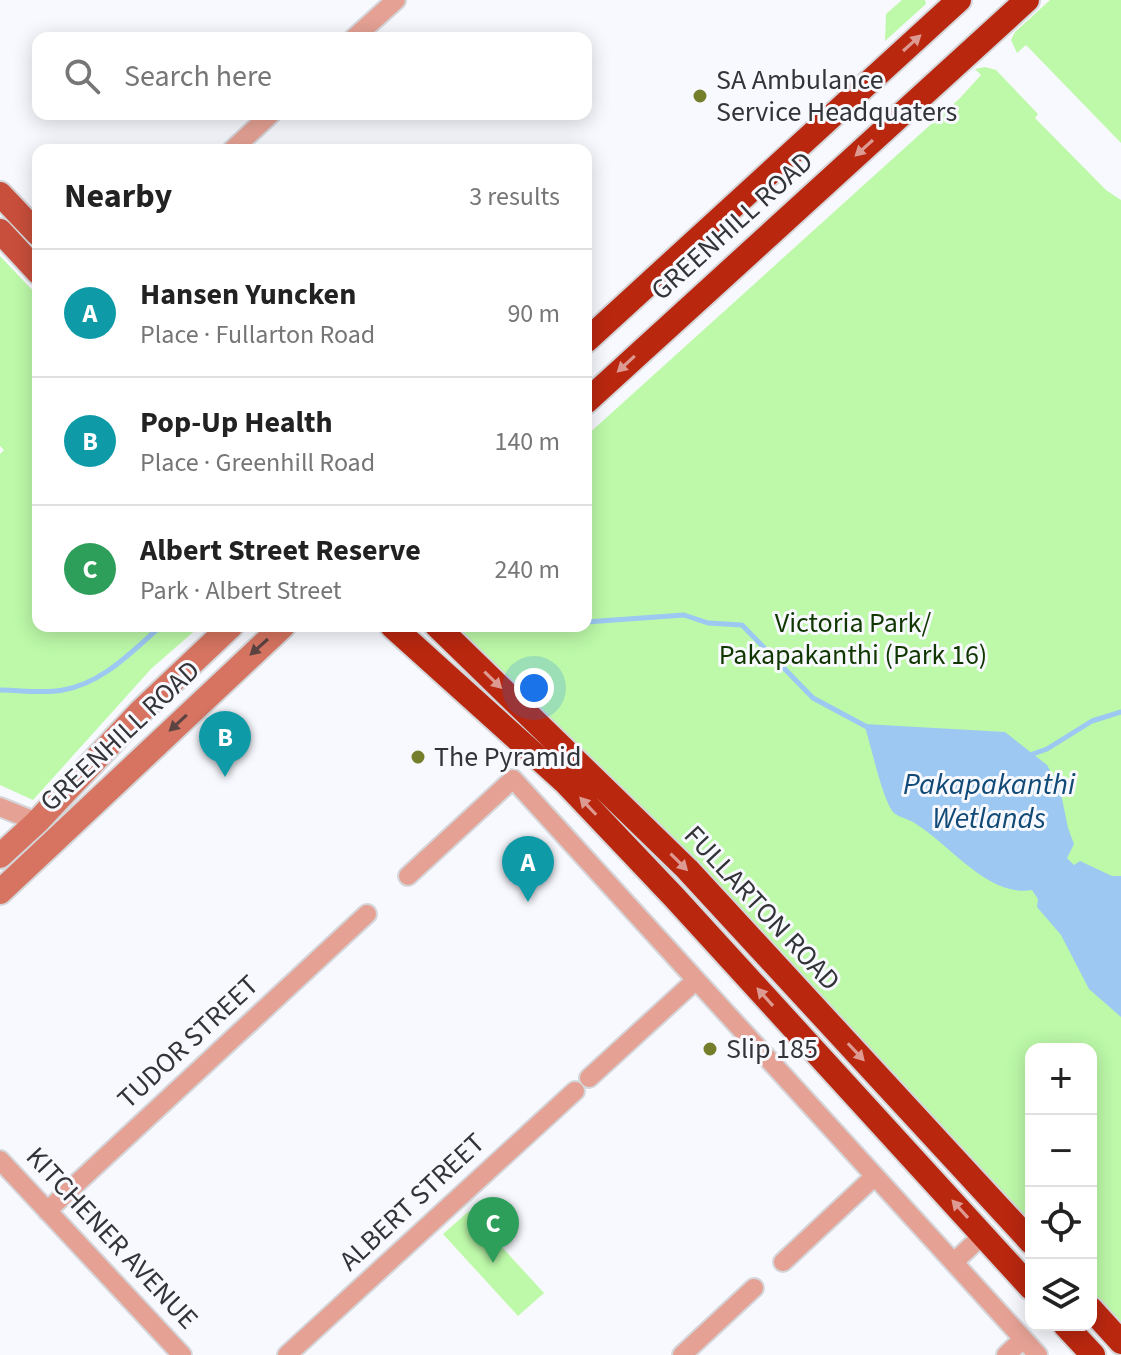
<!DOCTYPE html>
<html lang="en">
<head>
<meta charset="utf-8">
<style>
	:root { --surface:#fff; --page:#f6f6f6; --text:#222; --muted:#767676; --line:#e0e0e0; --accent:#757e2a }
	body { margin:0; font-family:"Source Sans 3",sans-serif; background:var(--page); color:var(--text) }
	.controls { position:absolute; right:24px; bottom:24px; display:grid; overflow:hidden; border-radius:16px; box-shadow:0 4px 20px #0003 }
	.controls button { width:72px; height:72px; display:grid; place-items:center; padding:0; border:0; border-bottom:2px solid var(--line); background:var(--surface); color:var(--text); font:40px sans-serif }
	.you { position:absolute; left:534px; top:688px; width:28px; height:28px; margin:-20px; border:6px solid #fff; border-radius:50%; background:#1a73e8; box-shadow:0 0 0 12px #1a73e833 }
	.badge { display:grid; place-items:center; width:52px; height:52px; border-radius:50%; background:var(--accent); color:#fff; font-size:26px; font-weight:700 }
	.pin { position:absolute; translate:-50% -66px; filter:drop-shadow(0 2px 4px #0008) }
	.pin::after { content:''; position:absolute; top:42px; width:28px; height:24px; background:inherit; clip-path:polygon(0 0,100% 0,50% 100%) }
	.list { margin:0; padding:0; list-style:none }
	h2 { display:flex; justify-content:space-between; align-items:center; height:104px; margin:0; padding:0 32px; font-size:34px }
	h2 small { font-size:26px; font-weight:400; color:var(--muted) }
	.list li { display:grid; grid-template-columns:52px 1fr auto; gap:24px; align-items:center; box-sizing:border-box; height:128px; padding:0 32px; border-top:2px solid var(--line) }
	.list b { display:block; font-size:30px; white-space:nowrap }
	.list p { margin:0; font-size:26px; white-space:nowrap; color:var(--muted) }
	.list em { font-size:26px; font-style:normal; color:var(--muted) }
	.icon { flex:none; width:44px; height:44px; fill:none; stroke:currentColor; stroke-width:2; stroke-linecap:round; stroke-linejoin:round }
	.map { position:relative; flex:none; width:1121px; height:1355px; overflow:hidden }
	.search { position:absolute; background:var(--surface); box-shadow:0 4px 20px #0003; left:32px; top:32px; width:560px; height:88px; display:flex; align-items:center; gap:20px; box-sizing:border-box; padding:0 28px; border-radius:16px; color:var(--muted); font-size:30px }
	.panel { position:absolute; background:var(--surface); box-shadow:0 4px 20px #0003; left:32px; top:144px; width:560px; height:488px; border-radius:16px }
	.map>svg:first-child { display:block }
</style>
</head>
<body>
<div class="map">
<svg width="1121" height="1355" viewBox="0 0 1121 1355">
	<rect width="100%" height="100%" fill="#f8f9fe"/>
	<path fill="#bdf9a9" d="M902,0h23l1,4 -41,37 1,-27z
		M1050,0h71v143l-95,-98 -9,8 -6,-13 4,-8z
		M985,67l11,3 42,44 -3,4 71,72 15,10v1123l-30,-32v-242h-60v176l-336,-365 -242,-234h133v-190l374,-338 21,-23 -6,-6z
		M0,256l38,40v330h162l-49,43 -118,131 -33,-15v-331l4,-4 -4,-4z
		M469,1211l75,82 -26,23 -75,-82z"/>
	<path fill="#9cc8f2" d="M864,724l141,8 42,33 13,24 8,39 6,16 -7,14 7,7 6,-4 32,15h9v141l-32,-28 -28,-54 -24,-28 1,-8 -6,-9c-43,8 -83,-46 -116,-66 -6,-5 -16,-6 -22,-11 -12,-13 -23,-69 -30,-89z"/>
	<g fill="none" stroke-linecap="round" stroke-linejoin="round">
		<path stroke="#9cc8f2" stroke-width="5" d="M586,622l98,-7 24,8 34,2 71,73 56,30
			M0,690c21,0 42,4 63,0 40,-7 68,-38 98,-64
			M1030,755l17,-6 45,-28 29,-9"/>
		<g stroke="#d4d6da" stroke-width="22">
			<path id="street" d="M354,38l42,-38
				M232,150l39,-36
				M0,807l37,15
				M408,876l105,-97 525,576
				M589,1078l106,-97
				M0,1160l182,195
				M47,1211l320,-297
				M783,1262l92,-86
				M954,1262l29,-27
				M287,1355l288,-264
				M682,1355l72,-67
				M1006,1355l17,-16"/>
		</g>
		<g stroke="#d4d6da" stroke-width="28">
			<path id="secondary" d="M0,856l37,-34 103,-110 91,-86
				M0,892l283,-266"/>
		</g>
		<g stroke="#d4d6da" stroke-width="28">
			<path id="primary" d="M0,194l38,40
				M0,231l38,41"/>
		</g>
		<g stroke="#d4d6da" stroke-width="28">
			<path id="highway" d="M586,341l373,-341
				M586,402l441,-402
				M392,626l173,156 110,116 356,390
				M437,626l250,243 344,373
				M1091,1309l30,33
				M1065,1325l28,30"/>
		</g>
		<use href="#street" stroke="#e5a194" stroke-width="18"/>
		<use href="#secondary" stroke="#d67461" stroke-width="24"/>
		<use href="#primary" stroke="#c84f3b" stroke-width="24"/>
		<use href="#highway" stroke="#ba270f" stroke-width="24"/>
	</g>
	<defs><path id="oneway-solid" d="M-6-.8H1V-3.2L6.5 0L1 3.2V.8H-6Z" transform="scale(2)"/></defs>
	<g fill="#dc9a92">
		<use href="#oneway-solid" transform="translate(912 43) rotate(-42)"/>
		<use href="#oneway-solid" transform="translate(864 148) rotate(138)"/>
		<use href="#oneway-solid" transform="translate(626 364) rotate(137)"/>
		<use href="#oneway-solid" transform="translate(493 680) rotate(44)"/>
		<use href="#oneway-solid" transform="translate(588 806) rotate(-133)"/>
		<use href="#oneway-solid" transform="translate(679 862) rotate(45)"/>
		<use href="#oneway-solid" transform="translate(765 997) rotate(-132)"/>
		<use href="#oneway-solid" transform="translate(856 1052) rotate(47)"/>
		<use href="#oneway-solid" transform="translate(960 1209) rotate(-132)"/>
	</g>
	<g fill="#5b4442">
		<use href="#oneway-solid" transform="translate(259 647) rotate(138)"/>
		<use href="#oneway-solid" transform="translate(178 723) rotate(137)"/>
	</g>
	<g fill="#757e2a" stroke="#f8f9fe" stroke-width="3">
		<circle cx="700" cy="96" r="8"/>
		<circle cx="418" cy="757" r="8"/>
		<circle cx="710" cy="1049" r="8"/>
	</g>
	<g text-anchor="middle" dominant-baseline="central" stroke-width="6" stroke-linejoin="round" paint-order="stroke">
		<g font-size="28" fill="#323438" stroke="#f8f9fe" text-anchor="start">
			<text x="716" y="80">SA Ambulance<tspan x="716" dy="32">Service Headquaters</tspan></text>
			<text x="434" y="757">The Pyramid</text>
			<text x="726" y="1049">Slip 185</text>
		</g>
		<g font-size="28" fill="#323438" stroke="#f8f9fe">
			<text transform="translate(732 226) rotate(-42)">GREENHILL ROAD</text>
			<text transform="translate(120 736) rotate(-43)">GREENHILL ROAD</text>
			<text transform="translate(762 908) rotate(47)">FULLARTON ROAD</text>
			<text transform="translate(188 1042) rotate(-43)">TUDOR STREET</text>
			<text transform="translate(412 1202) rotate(-43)">ALBERT STREET</text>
			<text transform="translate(112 1238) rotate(47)">KITCHENER AVENUE</text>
		</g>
		<g font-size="28" fill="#103700" stroke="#f8f9fe">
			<text x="853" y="623">Victoria Park/<tspan x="853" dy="32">Pakapakanthi (Park 16)</tspan></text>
		</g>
		<g font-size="30" font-style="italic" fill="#114a76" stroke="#f8f9fe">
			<text x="989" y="784">Pakapakanthi<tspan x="989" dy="34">Wetlands</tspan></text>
		</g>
	</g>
</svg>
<div class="controls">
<button>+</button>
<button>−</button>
<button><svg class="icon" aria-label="locate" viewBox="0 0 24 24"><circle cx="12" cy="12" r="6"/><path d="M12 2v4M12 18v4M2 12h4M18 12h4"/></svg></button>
<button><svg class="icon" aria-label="layers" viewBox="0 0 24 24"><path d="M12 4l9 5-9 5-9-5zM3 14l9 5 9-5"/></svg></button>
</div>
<div class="you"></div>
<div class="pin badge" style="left:528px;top:902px;background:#0f9aa8">A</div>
<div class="pin badge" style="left:225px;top:777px;background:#0f9aa8">B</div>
<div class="pin badge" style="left:493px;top:1263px;background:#2e9e5b">C</div>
<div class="search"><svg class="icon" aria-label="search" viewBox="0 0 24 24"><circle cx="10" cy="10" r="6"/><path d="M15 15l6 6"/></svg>Search here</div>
<section class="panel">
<h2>Nearby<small>3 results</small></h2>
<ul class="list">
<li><span class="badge" style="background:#0f9aa8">A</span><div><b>Hansen Yuncken</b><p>Place · Fullarton Road</p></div><em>90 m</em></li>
<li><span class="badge" style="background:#0f9aa8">B</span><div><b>Pop-Up Health</b><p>Place · Greenhill Road</p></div><em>140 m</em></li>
<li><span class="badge" style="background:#2e9e5b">C</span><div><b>Albert Street Reserve</b><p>Park · Albert Street</p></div><em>240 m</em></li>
</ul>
</section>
</div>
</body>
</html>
